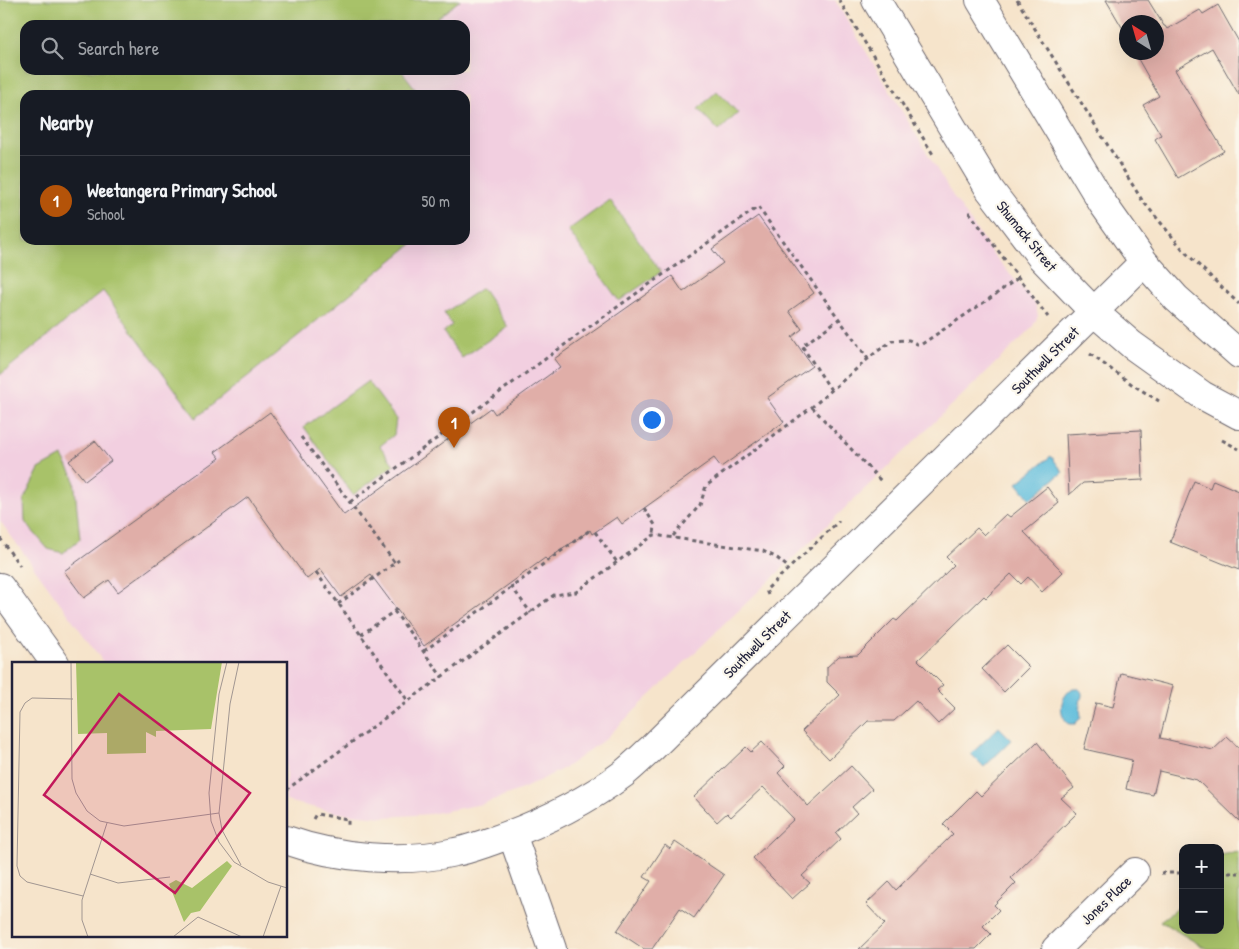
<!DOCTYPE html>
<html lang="en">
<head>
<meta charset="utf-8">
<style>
	:root { --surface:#171b24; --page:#242831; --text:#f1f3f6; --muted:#9ea1a6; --line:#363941; --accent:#b45309 }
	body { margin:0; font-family:"Patrick Hand",sans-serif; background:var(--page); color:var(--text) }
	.controls { position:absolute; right:15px; bottom:15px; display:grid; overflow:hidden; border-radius:10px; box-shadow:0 5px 20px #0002 }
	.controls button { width:45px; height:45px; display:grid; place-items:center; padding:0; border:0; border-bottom:1px solid var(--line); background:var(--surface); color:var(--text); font:25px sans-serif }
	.compass { position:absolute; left:1119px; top:15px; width:45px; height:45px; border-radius:50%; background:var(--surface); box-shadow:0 5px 20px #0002; rotate:323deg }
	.you { position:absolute; left:651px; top:419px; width:18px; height:18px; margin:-12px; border:4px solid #fff; border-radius:50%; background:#1a73e8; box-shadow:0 0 0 8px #1a73e833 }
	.badge { display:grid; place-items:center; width:32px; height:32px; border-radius:50%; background:var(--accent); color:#fff; font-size:16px; font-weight:700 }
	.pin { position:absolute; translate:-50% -41px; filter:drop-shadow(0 1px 2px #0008) }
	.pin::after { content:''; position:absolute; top:26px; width:18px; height:15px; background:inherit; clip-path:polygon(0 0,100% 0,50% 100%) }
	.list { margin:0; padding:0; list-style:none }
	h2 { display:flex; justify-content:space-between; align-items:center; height:65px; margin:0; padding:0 20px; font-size:21px }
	h2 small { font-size:16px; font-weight:400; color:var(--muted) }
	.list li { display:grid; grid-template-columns:32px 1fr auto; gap:15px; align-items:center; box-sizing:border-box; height:90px; padding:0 20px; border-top:1px solid var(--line) }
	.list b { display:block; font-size:19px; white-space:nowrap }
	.list p { margin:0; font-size:16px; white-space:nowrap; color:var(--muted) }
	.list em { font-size:16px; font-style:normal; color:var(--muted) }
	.icon { flex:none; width:28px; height:28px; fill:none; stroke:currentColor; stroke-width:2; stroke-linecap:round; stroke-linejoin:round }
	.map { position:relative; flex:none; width:1239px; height:949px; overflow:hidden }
	.search { position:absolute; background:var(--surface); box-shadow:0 5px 20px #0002; left:20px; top:20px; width:450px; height:55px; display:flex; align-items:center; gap:12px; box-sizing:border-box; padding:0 18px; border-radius:15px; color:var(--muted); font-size:19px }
	.panel { position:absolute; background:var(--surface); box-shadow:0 5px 20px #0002; left:20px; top:90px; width:450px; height:155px; border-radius:15px }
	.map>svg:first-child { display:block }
</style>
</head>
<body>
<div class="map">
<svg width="1239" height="949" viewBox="0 0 1239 949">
	<rect width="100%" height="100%" fill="#fbf7ec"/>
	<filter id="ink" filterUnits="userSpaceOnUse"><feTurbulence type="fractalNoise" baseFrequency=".02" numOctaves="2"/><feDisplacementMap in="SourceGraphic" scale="10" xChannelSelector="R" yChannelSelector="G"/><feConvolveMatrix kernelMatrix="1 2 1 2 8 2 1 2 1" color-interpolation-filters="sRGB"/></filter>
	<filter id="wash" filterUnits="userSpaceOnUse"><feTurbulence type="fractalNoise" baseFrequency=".0096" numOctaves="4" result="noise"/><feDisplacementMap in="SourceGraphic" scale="20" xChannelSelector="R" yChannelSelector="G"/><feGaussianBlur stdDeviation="1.12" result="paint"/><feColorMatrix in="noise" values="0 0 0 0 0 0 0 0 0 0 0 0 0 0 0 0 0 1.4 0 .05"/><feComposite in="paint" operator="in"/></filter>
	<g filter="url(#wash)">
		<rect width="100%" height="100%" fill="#f6e4cb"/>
		<path fill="#f2cfe0" d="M460,0h375l118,196 40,58 42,49 3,13 -6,12 -428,412 -38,27 -41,21 -43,16 -52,10 -46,3 -46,-4 -52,-12v-138h-182l-104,-142v-146l166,-135h299v-145h-122l31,-25h91v-45h-36z"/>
		<path fill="#a8c269" stroke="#657252" d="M0,0h460l-31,25h-404v45h376l17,22 -3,3h-65l-1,-4 -6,4h-318v145h392l-221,178 -93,-127 -103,84z
			M717,91l21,22 -19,18 -21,-22z
			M610,200l51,72 -42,29 -51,-71z
			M482,288l26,39 -46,31 -19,-26 9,-7 -8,-12z
			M368,381l28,38 -2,16 -14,11 14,19 -41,30 -49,-68z
			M62,456l12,22 6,61 -17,14 -15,-4 -23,-27 -1,-23 15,-30z
			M1239,852v97h-32l-47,-28 15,-11 8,-11v31h37v-75z"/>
		<path fill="#5cbcdb" stroke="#3f6f8b" d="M1051,456l12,16 -33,27 -13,-16z
			M1073,688h5c7,6 3,8 2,16 -1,3 1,9 1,13l-6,7h-6c-12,-11 -9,-27 4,-36z
			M999,727l13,13 -28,27 -13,-13z"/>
		<g id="blocks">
			<path fill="#e0aea8" d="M1106,0h42l16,26h1l2,3 33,-19 3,4 15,-9 21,37v53l-27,-47 -37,22 49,81 -46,27 -23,-39 6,-4 -18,-30 16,-9 -25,-44h22v-30h-30v12z
				M758,216l56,77 -25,18 13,18 -10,8 20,29 -45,32 17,24 -63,45 -7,-9 -92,66 -5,-7 -25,17 -2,-4 -43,30 -2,-2 -121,88 -53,-71 -30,22 -21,-28 -13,10 -59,-82 -130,95 -9,-12 -25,18 -20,-27 156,-113 -5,-6 55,-40 74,103 147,-107 4,6 65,-47 -6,-8 118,-83 11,16 40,-29 -11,-14z
				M1141,430l2,50 -60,3 -14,12 -3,-61z
				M95,441l16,20 -26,20 -16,-20z
				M1213,480l26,11v79l-69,-28 24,-61 16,7z
				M1047,487l12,16 -35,29 39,40 -21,20 -14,-15 -7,7 -10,-10 -25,24 -2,-2 -66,64 25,25 -6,5 18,18 -17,16 -22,-23 -22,20h-26l-39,38 -27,-28 38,-36 -13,-13v-15l12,-11 19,-1 36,-36 3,2 57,-56 -8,-8 31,-29 7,7 22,-21 4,3z
				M1007,645l22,22 -25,25 -22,-23z
				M1121,673l52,13 -13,52 53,12 14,-13 12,11v73l-42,-41 -38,-9 -6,24 -27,-6 6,-29 -48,-11 12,-46 17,4z
				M762,742l23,24 -7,7 30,33 43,-40 21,23 -20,18 5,6 -21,20 5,6 -39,37 8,7 -18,16 -39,-41 41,-39 -31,-32 -32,30 -4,-4 -10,9 -23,-25 52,-50 5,5z
				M1037,742l37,46 -13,10 16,15 -66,65 5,5 -22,22 5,5 -16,16 8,8 -15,15h-117l26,-25 -19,-20 23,-22 7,8 57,-56 -10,-10 33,-33 5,5z
				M675,842l49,33 -30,43 -14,-10 -28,41h-8l-27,-18 34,-50 -7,-4 21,-32 5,4z"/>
		</g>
	</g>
	<g filter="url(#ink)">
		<use href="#blocks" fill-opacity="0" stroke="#6c666d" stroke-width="1"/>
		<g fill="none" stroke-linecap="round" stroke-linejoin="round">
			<g stroke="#6c666d" stroke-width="30">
				<path id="minor" d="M876,0l114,190 51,67 53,55 38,33 70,50 37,20
					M980,0l123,204 41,58 32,36 63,56
					M0,587l55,76
					M512,834l40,115
					M286,840c51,18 117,24 169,12 12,-2 25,-7 37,-11 46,-16 92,-38 131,-67 10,-8 19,-17 29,-26l492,-486
					M1056,949l79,-77"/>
			</g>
			<path stroke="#6c666d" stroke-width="3" stroke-dasharray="4 4" stroke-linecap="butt" d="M839,0l95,156
				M1017,0l125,200 43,52 54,52
				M969,212l79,105
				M1090,354l43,31 26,16
				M831,390l-29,-44 37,-27
				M812,407l69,74
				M301,437l94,126
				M1222,440l17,9
				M350,502l228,-167 180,-128 110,152
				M644,508l11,17 -1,10
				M595,532l22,30
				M673,536l27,-31 6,-19 106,-79 63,-54 17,-12 17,-1 8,4h5l67,-45 29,-21
				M0,538l20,28
				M316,572l92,129
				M511,586l20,27
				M768,595l-2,-5 73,-69
				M338,604l61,-44
				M394,611l48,66
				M361,635l36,-26
				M424,651l166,-121
				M286,790l268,-195 22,-3 78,-57 109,16 14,7 12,10
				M313,819l3,-5 32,5v8
				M1161,873h22
				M1220,873h19"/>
			<use href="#minor" stroke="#fff" stroke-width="28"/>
		</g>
	</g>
	<g text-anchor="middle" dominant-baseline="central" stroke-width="4.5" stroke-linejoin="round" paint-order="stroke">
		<g font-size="15" fill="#22223b" stroke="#fbf7ec">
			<text transform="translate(1027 236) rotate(51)">Shumack Street</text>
			<text transform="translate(1045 360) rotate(-45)">Southwell Street</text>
			<text transform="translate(757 644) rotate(-45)">Southwell Street</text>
			<text transform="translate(1106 900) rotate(-44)">Jones Place</text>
		</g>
	</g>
	<g transform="translate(12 662)">
		<rect width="275" height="275" fill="#f6e4cb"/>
		<path d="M64,0h146l-11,67 -55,2v6l-10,-5v21l-39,1v-21l-29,1zM215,199l5,5 -32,45 -9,2 -7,9 -15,-38 7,-4 16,8z" fill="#a8c269"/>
		<path fill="none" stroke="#a19691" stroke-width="1" d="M59,0l1,117 4,14 11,18 13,10 24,5 95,-13M215,0l-8,32 -10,99 2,28 8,21 15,20 34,20 19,6M227,0l-9,42 -11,109 3,17 19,35M61,37l-41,-1 -7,5 -5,9 -3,154 3,10 7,6 56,14M275,95v45M78,212l28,9 52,-6M76,275l-6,-17v-20l25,-77M161,275l25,-20 44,20M251,275l18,-51"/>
		<path fill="#c2185b" fill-opacity="0.15" stroke="#c2185b" stroke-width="2.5" d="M107,32l131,99 -75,100 -131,-98z"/>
		<rect width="275" height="275" fill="none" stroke="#22223b" stroke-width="2.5"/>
	</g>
</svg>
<div class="controls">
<button>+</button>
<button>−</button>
</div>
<svg class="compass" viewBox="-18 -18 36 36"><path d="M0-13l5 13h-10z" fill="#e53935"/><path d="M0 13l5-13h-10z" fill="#9ea1a6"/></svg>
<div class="you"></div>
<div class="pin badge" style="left:454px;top:448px">1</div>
<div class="search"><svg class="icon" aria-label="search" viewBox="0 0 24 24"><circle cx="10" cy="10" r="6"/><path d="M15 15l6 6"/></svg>Search here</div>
<section class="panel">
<h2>Nearby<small></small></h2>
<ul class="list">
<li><span class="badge">1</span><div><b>Weetangera Primary School</b><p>School</p></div><em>50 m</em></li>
</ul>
</section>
</div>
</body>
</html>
